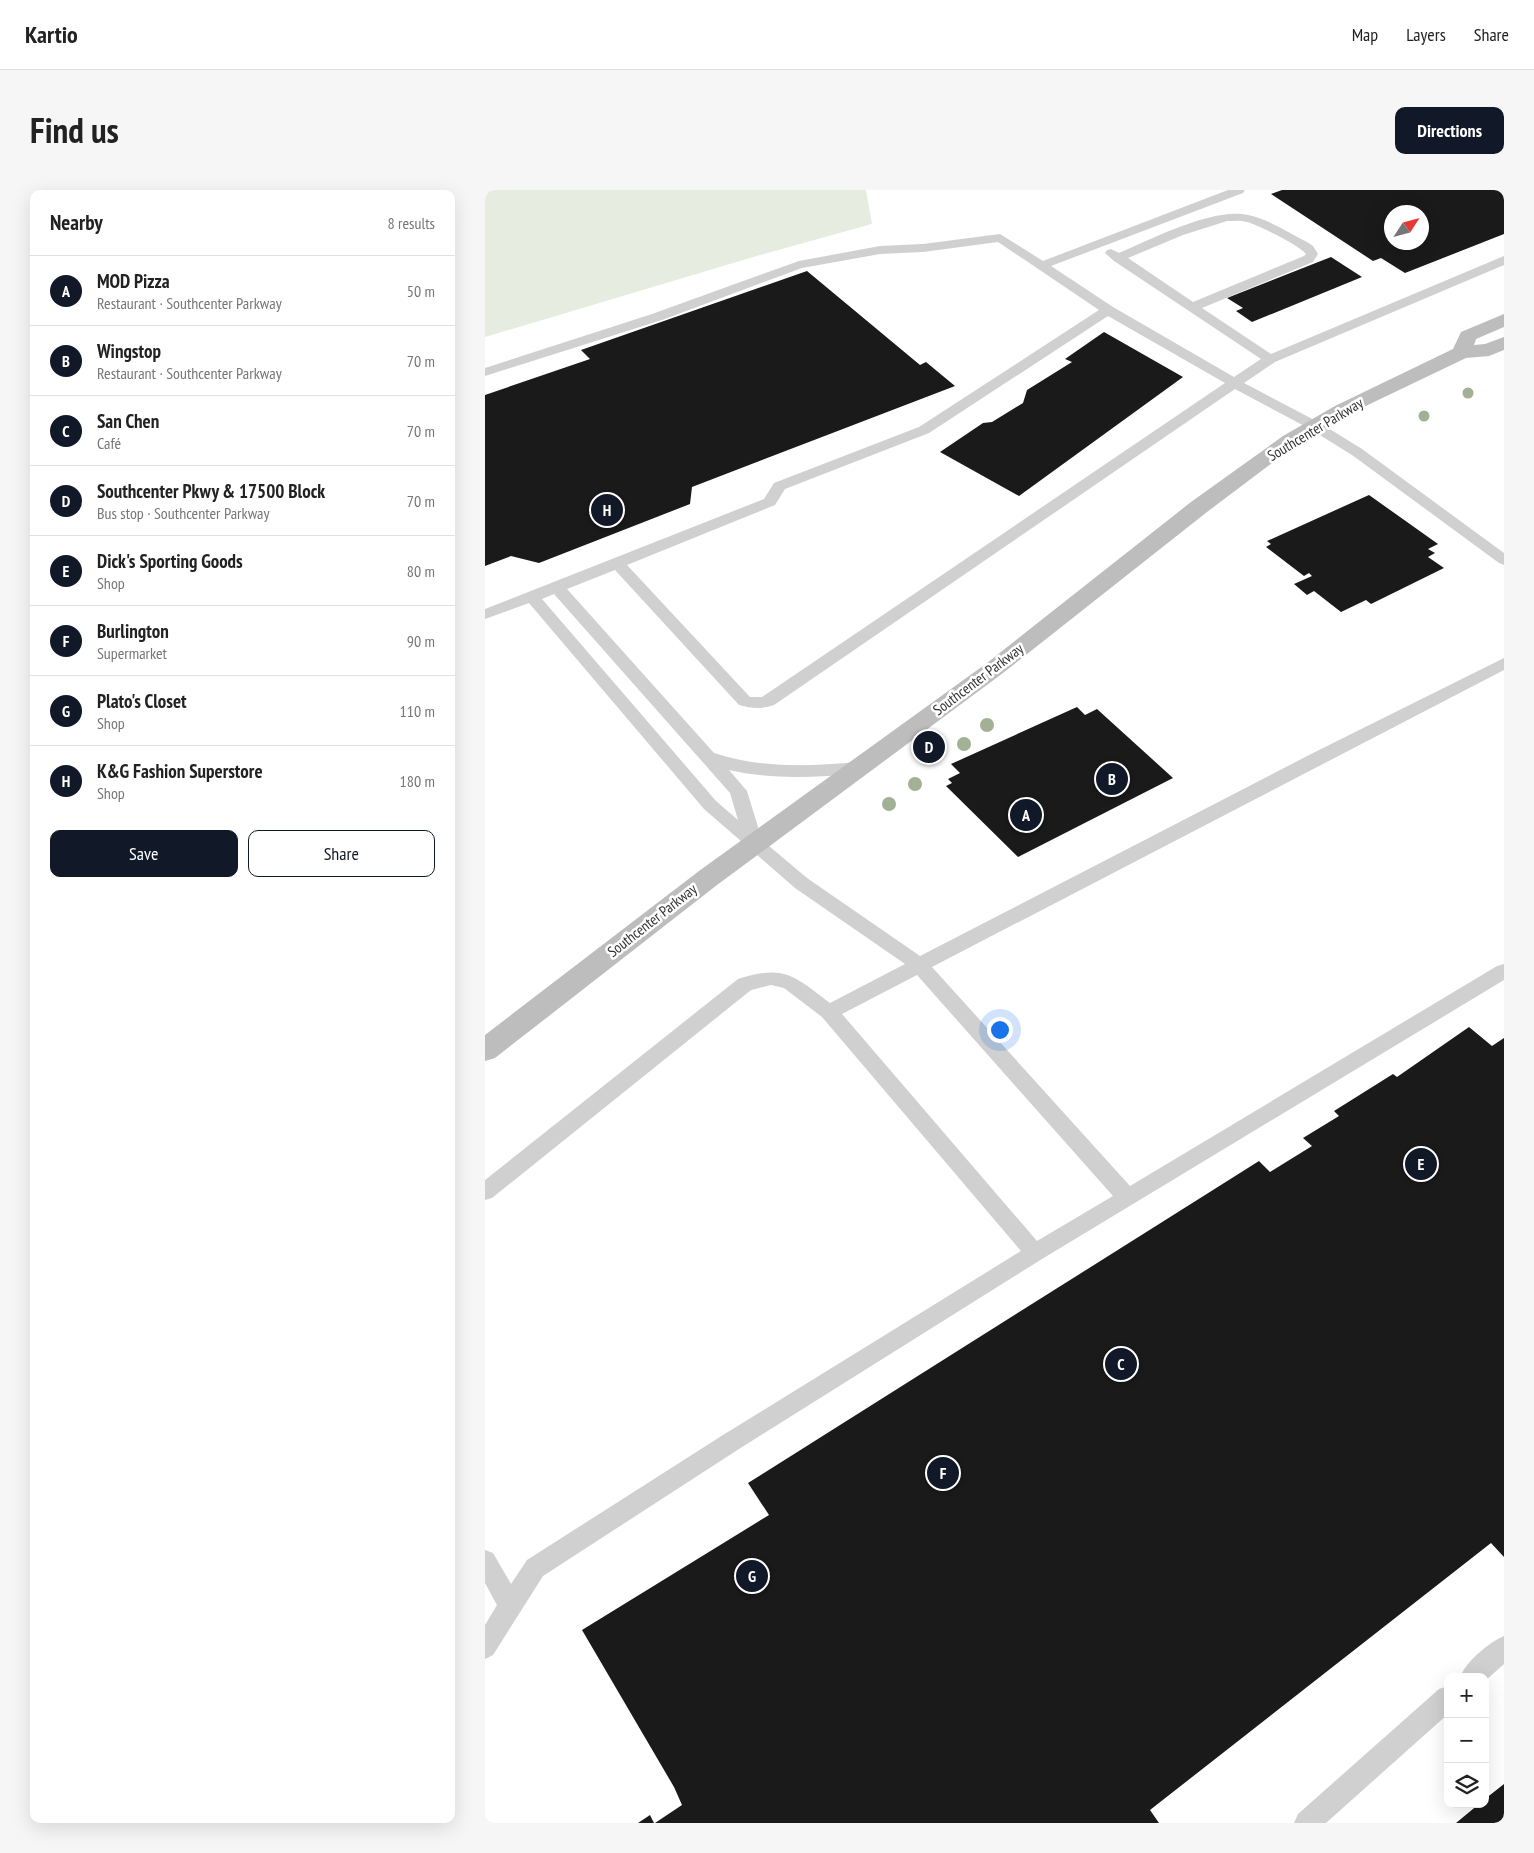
<!DOCTYPE html>
<html lang="en">
<head>
<meta charset="utf-8">
<style>
	:root { --surface:#fff; --page:#f6f6f6; --text:#222; --muted:#767676; --line:#e0e0e0; --accent:#111827 }
	body { margin:0; font-family:"PT Sans Narrow",sans-serif; background:var(--page); color:var(--text) }
	.controls { position:absolute; right:15px; bottom:15px; display:grid; overflow:hidden; border-radius:10px; box-shadow:0 5px 20px #0002 }
	.controls button { width:45px; height:45px; display:grid; place-items:center; padding:0; border:0; border-bottom:1px solid var(--line); background:var(--surface); color:var(--text); font:25px sans-serif }
	.compass { position:absolute; left:899px; top:15px; width:45px; height:45px; border-radius:50%; background:var(--surface); box-shadow:0 5px 20px #0002; rotate:54deg }
	.you { position:absolute; left:514px; top:839px; width:18px; height:18px; margin:-12px; border:4px solid #fff; border-radius:50%; background:#1a73e8; box-shadow:0 0 0 8px #1a73e833 }
	.badge { display:grid; place-items:center; width:32px; height:32px; border-radius:50%; background:var(--accent); color:#fff; font-size:16px; font-weight:700 }
	.pin { position:absolute; translate:-50% -50%; border:2px solid #fff; box-shadow:0 1px 5px #0006 }
	.list { margin:0; padding:0; list-style:none }
	h2 { display:flex; justify-content:space-between; align-items:center; height:65px; margin:0; padding:0 20px; font-size:21px }
	h2 small { font-size:16px; font-weight:400; color:var(--muted) }
	.list li { display:grid; grid-template-columns:32px 1fr auto; gap:15px; align-items:center; box-sizing:border-box; height:70px; padding:0 20px; border-top:1px solid var(--line) }
	.list b { display:block; font-size:19px; white-space:nowrap }
	.list p { margin:0; font-size:16px; white-space:nowrap; color:var(--muted) }
	.list em { font-size:16px; font-style:normal; color:var(--muted) }
	.actions { display:flex; gap:10px; padding:15px 20px }
	.actions a { flex:1; padding:11px 0; border:1px solid var(--accent); border-radius:10px; text-align:center; font-size:18px; color:var(--accent) }
	.actions .main { background:var(--accent); color:#fff }
	.icon { flex:none; width:28px; height:28px; fill:none; stroke:currentColor; stroke-width:2; stroke-linecap:round; stroke-linejoin:round }
	.map { position:relative; flex:none; width:1019px; height:1633px; overflow:hidden; border-radius:10px }
	header { display:flex; align-items:center; gap:30px; box-sizing:border-box; height:70px; padding:0 25px; background:var(--surface); border-bottom:1px solid var(--line) }
	header strong { font-size:24px }
	nav { display:flex; gap:28px; margin-inline-start:auto; font-size:18px }
	.intro { display:flex; align-items:center; justify-content:space-between; box-sizing:border-box; height:120px; padding:0 30px }
	h1 { margin:0; font-size:35px }
	.button { padding:12px 22px; border-radius:10px; background:var(--accent); color:#fff; font-size:18px; font-weight:700 }
	main { display:flex; gap:30px; padding:0 30px }
	aside { flex:1; background:var(--surface); border-radius:10px; box-shadow:0 5px 20px #0002 }
	.map>svg:first-child { display:block }
</style>
</head>
<body>
<header>
<strong>Kartio</strong>
<nav><a>Map</a><a>Layers</a><a>Share</a></nav>
</header>
<div class="intro"><h1>Find us</h1><a class="button">Directions</a></div>
<main>
<aside>
<h2>Nearby<small>8 results</small></h2>
<ul class="list">
<li><span class="badge">A</span><div><b>MOD Pizza</b><p>Restaurant · Southcenter Parkway</p></div><em>50 m</em></li>
<li><span class="badge">B</span><div><b>Wingstop</b><p>Restaurant · Southcenter Parkway</p></div><em>70 m</em></li>
<li><span class="badge">C</span><div><b>San Chen</b><p>Café</p></div><em>70 m</em></li>
<li><span class="badge">D</span><div><b>Southcenter Pkwy &amp; 17500 Block</b><p>Bus stop · Southcenter Parkway</p></div><em>70 m</em></li>
<li><span class="badge">E</span><div><b>Dick's Sporting Goods</b><p>Shop</p></div><em>80 m</em></li>
<li><span class="badge">F</span><div><b>Burlington</b><p>Supermarket</p></div><em>90 m</em></li>
<li><span class="badge">G</span><div><b>Plato's Closet</b><p>Shop</p></div><em>110 m</em></li>
<li><span class="badge">H</span><div><b>K&amp;G Fashion Superstore</b><p>Shop</p></div><em>180 m</em></li>
</ul>
<div class="actions"><a class="main">Save</a><a>Share</a></div>
</aside>
<div class="map">
<svg width="1019" height="1633" viewBox="0 0 1019 1633">
	<rect width="100%" height="100%" fill="#fff"/>
	<path fill="#e6ecdf" d="M0,0h381l6,34 -112,31 -275,82z"/>
	<path fill="#1a1a1a" fill-rule="evenodd" d="M797,0h222v44l-99,39 -24,-15 -8,3 -102,-67zM906,22h30v30h-30z
		M846,67l31,20 -110,45 -16,-11 7,-3 -16,-10z
		M322,81l113,94 6,-3 29,24 -263,101 -2,17 -151,59 -28,-7 -26,10v-171l105,-36 -9,-9z
		M619,142l79,45 -164,119 -79,-44 43,-29 9,-1 31,-19 4,-13 45,-28 -7,-3z
		M884,305l69,49 -10,5 7,4 -7,4 16,11 -73,36 -5,-4 -25,12 -27,-21 -7,4 -13,-11 18,-8 -3,-3 -5,3 -38,-29 5,-3 -4,-3z
		M592,517l8,8 12,-6 76,69 -155,79 -72,-71 6,-3 -4,-4 12,-6 -9,-9z
		M984,837l23,19 12,-8v519l-13,-14 -341,267 9,13h-504l27,-18 -8,-18 -92,-157 187,-115 -21,-32 511,-322 11,11 42,-26 -9,-8 36,-22 -5,-5 59,-37 4,3z
		M1019,1594v39h-48l23,-19h6v-5z
		M165,1625l4,8h-16z"/>
	<g fill="none" stroke-linecap="round" stroke-linejoin="round">
		<path fill="#d0d0d0" fill-rule="evenodd" d="M743,0h17l-2,3 -192,73 62,41 121,70 27,-18 -147,-98 -9,-8 2,-3 4,-1 8,4c33,-14 94,-46 129,-38 21,4 40,18 59,27l6,4 5,8 -5,8 -111,46 69,46 233,-98v9l-229,97 -31,21 76,40 42,26 142,104v12l-5,-2 -147,-108 -42,-26 -75,-40 -461,316c-13,4 -21,4 -35,0l-124,-135 -48,19 147,164c50,16 94,13 145,9l6,2 2,4 -2,4 -6,2c-44,3 -87,6 -130,-4l18,21 15,49 45,38 113,78 393,-203 191,-95v12l-572,297 198,219 367,-220 7,-2v16l-462,279 -303,190 -196,127 -50,79 -8,4v-34l12,-20 -12,-22v-33l8,3 18,31 16,-24 196,-125 298,-184 -199,-234 -38,-29 -13,-3 -20,5 -259,208 -7,2v-20l253,-201c47,-15 56,-3 92,24l75,-39 -110,-76 -91,-79 -175,-206 -44,16v-10l279,-110 10,-16 145,-56 180,-117 -101,-68 -75,10 -43,2 -78,14 -140,52 -177,56v-8l167,-54 147,-53 81,-15 43,-2 77,-10 43,27zM742,31c7,0 13,-1 20,1 11,3 52,23 59,32l-2,2 -111,46 -65,-44 55,-23zM623,126l117,67 -463,314h-12l-123,-132 148,-60 10,-16 144,-56zM69,404l176,199 8,27 -22,-19 -174,-202zM432,785l196,221 -76,45 -195,-227z
			M1019,1446v28l-19,17v-4h-25c7,-16 28,-34 44,-41z
			M963,1496v28l-122,109h-32l4,-9 141,-125z"/>
		<path fill="#bdbdbd" fill-rule="evenodd" d="M1019,124v13l-28,12 -2,6 11,-1 19,-7v13l-15,6 -23,2 -117,56 -52,30 -90,68 -204,161 -286,212 -222,173 -10,3v-26l214,-164 288,-208 204,-161 92,-66 52,-30 118,-57 8,-17z"/>
	</g>
	<g fill="#a2b095">
		<circle cx="983" cy="203" r="5.5"/>
		<circle cx="939" cy="226" r="5.5"/>
		<circle cx="502" cy="535" r="7"/>
		<circle cx="479" cy="554" r="7"/>
		<circle cx="430" cy="594" r="7"/>
		<circle cx="404" cy="614" r="7"/>
	</g>
	<g text-anchor="middle" dominant-baseline="central" stroke-width="5" stroke-linejoin="round" paint-order="stroke">
		<g font-size="15" fill="#333" stroke="#fff">
			<text transform="translate(830 239) rotate(-31)">Southcenter Parkway</text>
			<text transform="translate(493 489) rotate(-37)">Southcenter Parkway</text>
			<text transform="translate(167 730) rotate(-38)">Southcenter Parkway</text>
		</g>
	</g>
</svg>
<div class="controls">
<button>+</button>
<button>−</button>
<button><svg class="icon" aria-label="layers" viewBox="0 0 24 24"><path d="M12 4l9 5-9 5-9-5zM3 14l9 5 9-5"/></svg></button>
</div>
<svg class="compass" viewBox="-18 -18 36 36"><path d="M0-13l5 13h-10z" fill="#e53935"/><path d="M0 13l5-13h-10z" fill="#767676"/></svg>
<div class="you"></div>
<div class="pin badge" style="left:541px;top:625px">A</div>
<div class="pin badge" style="left:627px;top:589px">B</div>
<div class="pin badge" style="left:636px;top:1174px">C</div>
<div class="pin badge" style="left:444px;top:557px">D</div>
<div class="pin badge" style="left:936px;top:974px">E</div>
<div class="pin badge" style="left:458px;top:1283px">F</div>
<div class="pin badge" style="left:267px;top:1386px">G</div>
<div class="pin badge" style="left:122px;top:320px">H</div>
</div>
</main>
</body>
</html>
